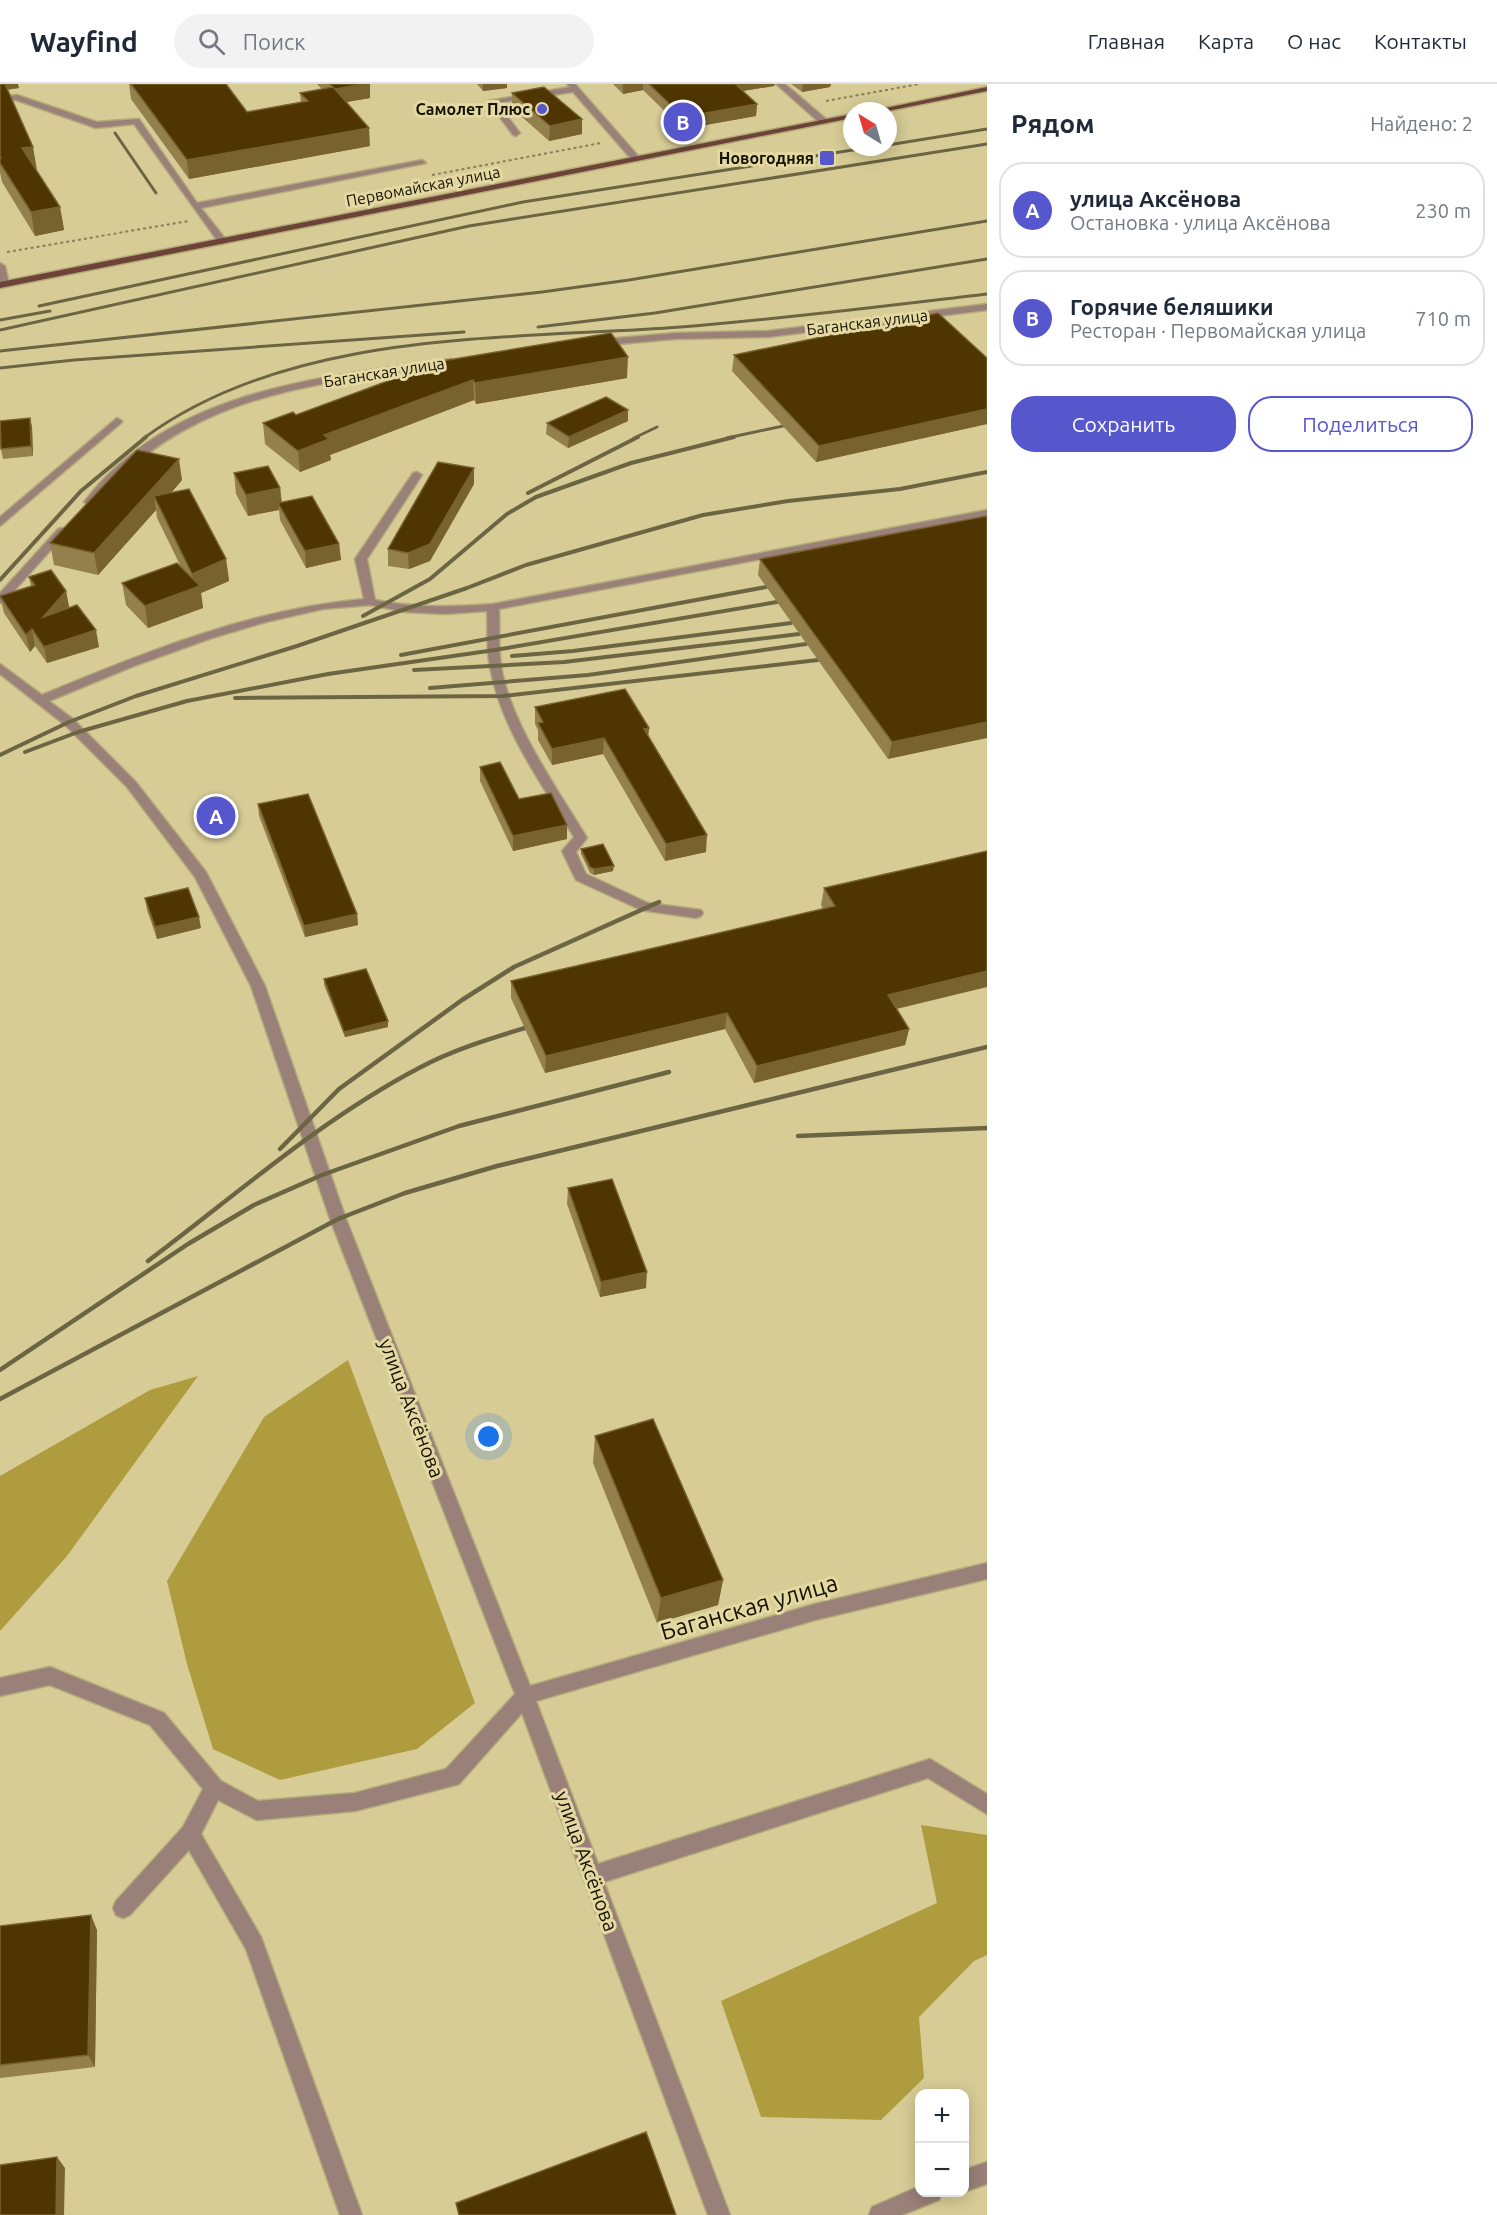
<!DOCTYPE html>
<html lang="ru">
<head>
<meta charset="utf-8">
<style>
	:root { --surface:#fff; --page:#f2f2f3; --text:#1f2937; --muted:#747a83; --line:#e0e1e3; --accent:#5656cd }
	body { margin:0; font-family:Ubuntu,sans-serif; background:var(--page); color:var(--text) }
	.controls { position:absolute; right:18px; bottom:18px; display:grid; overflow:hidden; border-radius:12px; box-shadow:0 3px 15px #0003 }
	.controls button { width:54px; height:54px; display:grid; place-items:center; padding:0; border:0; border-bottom:2px solid var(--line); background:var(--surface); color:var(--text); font:30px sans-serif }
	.compass { position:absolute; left:843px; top:18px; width:54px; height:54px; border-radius:50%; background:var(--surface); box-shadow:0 3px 15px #0003; rotate:323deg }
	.you { position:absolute; left:489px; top:1353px; width:21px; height:21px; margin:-15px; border:4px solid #fff; border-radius:50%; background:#1a73e8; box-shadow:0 0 0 9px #1a73e833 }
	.badge { display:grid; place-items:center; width:39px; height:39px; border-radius:50%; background:var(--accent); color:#fff; font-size:20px; font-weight:700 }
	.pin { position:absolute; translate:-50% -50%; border:3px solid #fff; box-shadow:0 2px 6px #0006 }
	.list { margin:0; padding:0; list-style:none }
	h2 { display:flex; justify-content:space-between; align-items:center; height:78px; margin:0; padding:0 24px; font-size:26px }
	h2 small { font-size:20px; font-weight:400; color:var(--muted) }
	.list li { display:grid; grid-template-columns:39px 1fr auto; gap:18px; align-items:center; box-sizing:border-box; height:96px; margin:0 12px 12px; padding:0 12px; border:2px solid var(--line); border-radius:24px }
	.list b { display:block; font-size:22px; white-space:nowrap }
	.list p { margin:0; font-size:20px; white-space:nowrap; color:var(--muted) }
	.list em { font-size:20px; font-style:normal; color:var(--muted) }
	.actions { display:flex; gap:12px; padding:18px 24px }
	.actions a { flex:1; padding:14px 0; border:2px solid var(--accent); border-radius:24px; text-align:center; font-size:21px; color:var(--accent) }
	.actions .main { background:var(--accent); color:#fff }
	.icon { flex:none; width:33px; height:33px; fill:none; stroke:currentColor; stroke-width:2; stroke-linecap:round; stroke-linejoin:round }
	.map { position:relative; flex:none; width:987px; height:2131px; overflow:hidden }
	header { display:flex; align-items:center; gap:36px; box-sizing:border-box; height:84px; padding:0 30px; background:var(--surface); border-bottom:2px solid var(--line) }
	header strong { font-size:28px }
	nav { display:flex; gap:33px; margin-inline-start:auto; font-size:21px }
	.search { width:420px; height:54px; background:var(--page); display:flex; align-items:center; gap:15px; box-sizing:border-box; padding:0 21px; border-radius:33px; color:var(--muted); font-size:22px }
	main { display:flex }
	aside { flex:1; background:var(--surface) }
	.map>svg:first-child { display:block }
</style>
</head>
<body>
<header>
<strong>Wayfind</strong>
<div class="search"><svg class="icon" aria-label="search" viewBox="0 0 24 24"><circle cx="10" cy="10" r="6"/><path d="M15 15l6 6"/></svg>Поиск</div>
<nav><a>Главная</a><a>Карта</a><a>О нас</a><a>Контакты</a></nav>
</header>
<main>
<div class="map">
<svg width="987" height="2131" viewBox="0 0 987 2131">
	<rect width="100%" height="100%" fill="#d7cc96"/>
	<path fill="#af9c3f" d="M348,1276l127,343 -58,46 -137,31 -67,-31 -26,-85 -20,-83 97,-164z
		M198,1292l-131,180 -67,75v-155l150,-86z
		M921,1741l66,10v120l-13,6 -55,56 5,61 -43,42 -120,-3 -40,-116 216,-98z"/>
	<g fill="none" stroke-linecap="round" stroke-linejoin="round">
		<g stroke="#b4ab7b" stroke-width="3">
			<path id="minor" d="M567,0h8l64,73v4h-6l-60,-69 -76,11 23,30 -4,3 -3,-1 -25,-34 82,-14z
				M776,0h9l41,35v4h-6z
				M17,11l80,27 42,-3 58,84 225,-43 4,3 -225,45 26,33 -5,3 -3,-1 -85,-119 -38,4 -80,-28 -16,1v-4z
				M0,179l5,3 4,18 -5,3 -4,-2z
				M987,220v6l-219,27 -93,2 -79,7 -5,-3 5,-3 79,-7 93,-2z
				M451,275l5,3 -1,2c-29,6 -58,8 -87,12 -113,18 -196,40 -275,128l-4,1 -5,-3c86,-113 237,-125 367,-143z
				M117,334l5,3 -1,2 -121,103v-9z
				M417,388l5,3 -55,84 8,41c40,8 77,7 118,4l494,-94v6l-488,93c1,19 -1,38 2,56 8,56 57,125 86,173l-11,14 10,22 62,29 53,7 2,3 -2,3 -5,2 -55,-8 -65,-30 -14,-29 12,-14c-32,-53 -73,-108 -84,-170 -4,-18 -2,-38 -3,-56l-42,3 -40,-2 -35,-7 -47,4 -57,13 -54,16 -78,28 -85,35 24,18 62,62 71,91 59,114 81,233 184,467 285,-82 172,-41v16l-172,41 -279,81 62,163 332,-105 57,35v20l-59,-36 -324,104 126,333h-22l-186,-502 -63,71 -7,2 -97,25 -98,9 -39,-20 -17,34 60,103 101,278h-22l-94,-266 -57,-99 -59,65 -7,3 -7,-3 -3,-7 3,-7 67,-74 20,-38 -53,-64 -100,-40 -50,11v-18l50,-11 114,46 57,68 37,20 97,-8 91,-24 69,-75 -185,-475 -79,-233 -56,-109 -68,-90 -62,-62 -65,-51v-10l42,31c103,-43 209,-86 322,-96l-9,-40 58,-86z
				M62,444l4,1v4l-62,69 -4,1v-10l58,-64z
				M987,2078v22l-23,8v-22z
				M920,2102v6h22l-3,8 -37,15h-33l3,-8z"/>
		</g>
		<g stroke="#b4ab7b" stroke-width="3">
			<path id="major" d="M987,3v4l-99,20h-17z
				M852,30v4l-852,170v-6z"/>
		</g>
		<path stroke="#877f59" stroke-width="2" stroke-dasharray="3 3" stroke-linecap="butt" d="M826,17l93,-17
			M432,91l169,-32
			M7,168l182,-31"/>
		<use href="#minor" fill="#998079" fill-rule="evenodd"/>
		<use href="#major" fill="#6c4336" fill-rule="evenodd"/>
		<path stroke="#6c6543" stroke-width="3" d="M115,49l41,60
			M888,61l99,-16
			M39,222l484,-104 349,-55
			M0,236l50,-9
			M538,243l117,-14 332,-54
			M0,246l469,-104 518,-82
			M0,267l542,-59 87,-12 358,-59
			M0,284l74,-8 390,-28
			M144,354c148,-109 362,-98 537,-111 102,-8 204,-21 306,-33
			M634,354l23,-11
			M727,354l56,-12"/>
		<path stroke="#6c6543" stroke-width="4" d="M528,409l110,-56
			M0,496l81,-89 65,-54
			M363,532l67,-37 77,-65 29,-17 95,-34 103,-26
			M401,571l365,-68
			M512,572l61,-5 218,-28
			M414,586l150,-8 235,-28
			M430,604l158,-13 218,-31
			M235,614l268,-2 315,-36
			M25,668l53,-20 109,-31 141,-27 167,-24 282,-48
			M0,671l69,-33 67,-26 161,-50 170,-58 59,-23 177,-50 85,-14 112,-12 87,-17"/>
		<path stroke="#6c6543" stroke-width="4.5" d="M798,1052l189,-8
			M280,1065l59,-60 123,-89 52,-33 145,-65
			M148,1177c88,-66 172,-141 271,-193 33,-18 70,-29 106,-40
			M0,1286l188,-126 66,-39 68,-30 137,-49 210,-54
			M0,1315l338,-180 67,-26 92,-27 490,-119"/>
	</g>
	<path fill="#93804c" d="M0,0l19,4 -12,2 29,80 24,37 4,23 -29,6 -33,-54 -2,-10z
		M129,0h97l21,28 54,-10 -1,-9 22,-4 -5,-5h53v14l-24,4 24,44 -181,33 -58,-80z
		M477,0h30v4l-24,3z
		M613,0h162l-1,2 -32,5 15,13 -1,12 -73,13 -40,-39 -20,4z
		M791,0h40l-1,3 -28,5z
		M512,9l70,26v15l-33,7 -37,-33z
		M734,271l253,3v66l-171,38 -84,-91z
		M442,277l185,17 -151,26 -2,-4 -144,55 1,5 -31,12 -35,-28 -2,-21 33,-8z
		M628,326v11l-60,27 -22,-14 1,-11z
		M30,334l2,9 1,29 -30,3 -2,-10z
		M474,384v16l-44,77 -21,8 -21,-3v-17z
		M234,389l46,15 2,14 57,42 2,16 -35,8 -26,-48 -1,-10 -31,6 -12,-22z
		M182,396l-11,13 55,66 3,22 -28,12 2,15 -55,20 -22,-23 -4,-22 60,-14 -25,-51 -1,-8 -58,65 -44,-10 -4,-22z
		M987,432l-99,243 -130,-184 2,-16z
		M29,493l37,14 3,16 30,40 -52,16 -12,-17 -5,6 -26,-39 -4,-17 31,-10z
		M535,623l114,21 -1,9 58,115 -41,9 -62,-107 -51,11 -14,-25v-10l-3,-6z
		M480,683l39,32 48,40 -54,12 -33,-70z
		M258,720l99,110 1,11 -53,12 -46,-121z
		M581,765l32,22 -19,4 -4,-2 -9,-19z
		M987,767l-91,158 13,20 -4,16 -151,38 -29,-54 -180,44 -34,-75v-17l312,-72 -2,-4 3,-17z
		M145,814l56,30 -44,11 -10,-29z
		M324,895l64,42v6l-43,10 -21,-52z
		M568,1104l78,100 -46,9 -33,-93z
		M595,1352l128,144 -5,25 -61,18 -64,-160z
		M0,1842l97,4 -2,137 -95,11z"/>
	<path fill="#78622e" d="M0,0h18l1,4 -16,2z
		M365,0h5v14l-34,6 -1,-15z
		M483,0h24v4l-24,3z
		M623,0h20v6l-20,4z
		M731,0h44l-1,2 -44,7z
		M803,0h28l-1,3 -28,5z
		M757,20l-1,12 -73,13v-12z
		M582,35v15l-33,7 1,-15z
		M369,44l1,18 -181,33 -2,-19z
		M33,63l4,23 -11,1 -4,-23z
		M60,123l4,23 -29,6 -4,-24z
		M628,273l-1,21 -151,26 -1,-21z
		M473,296l1,20 -144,55 1,5 -31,12 -2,-21 26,-16z
		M987,325v15l-171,38 3,-16z
		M628,326v11l-60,27 1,-11z
		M30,334l2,9 1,29 -2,-10z
		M179,375l3,21 -23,27 -5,-11 2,14 -58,65 -4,-22z
		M474,384v16l-44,77 -21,8 -1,-16z
		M280,404l2,21 -4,-6 1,7 -31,6 -2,-21z
		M339,460l2,16 -35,8 -1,-17z
		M226,475l3,22 -28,12 2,15 -55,20 -3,-22 49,-18 -2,-14z
		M66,507l3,16 -26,10z
		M32,545l3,17 -5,6 -4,-17z
		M96,546l3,17 -52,16 -3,-16z
		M987,638v16l-99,21 4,-17z
		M649,644l-2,17 -3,-16z
		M604,654l-1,16 -51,11v-16z
		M567,741v14l-54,12v-15z
		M707,751l-1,17 -41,9 1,-17z
		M614,782l-1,5 -19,4v-6z
		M357,830l1,11 -53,12 -1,-11z
		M199,833l2,11 -44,11 -2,-12z
		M987,887v16l-103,25 4,-17z
		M727,929l-2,16 -180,44 1,-17z
		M388,937v6l-43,10 -1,-5z
		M909,945l-4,16 -151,38 3,-17z
		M647,1188l-1,16 -46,9 1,-15z
		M723,1496l-5,25 -61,18 4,-25z
		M91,1831l6,15 -2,137 -7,-12z
		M57,2073l8,11 -1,47h-8z"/>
	<path fill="#4f3501" stroke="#78622e" stroke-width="1.5" d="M0,0h5l28,63 -11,1 38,59 -29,5 -31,-49v-5h1l-1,-2z
		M131,0h95l21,28 61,-11 -8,-8 33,-6 36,41 -182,32z
		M330,0h35l-30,5z
		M649,0h86l22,20 -74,13z
		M544,3l38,32 -32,7 -38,-33z
		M938,229l49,45v51l-168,37 -85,-91z
		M611,249l17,24 -153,26 -2,-3 -149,55 5,4 -31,12 -35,-28 30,-11 3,3 146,-54z
		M606,313l22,13 -59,27 -22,-14z
		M30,334l1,28 -30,3 -1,-28z
		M137,366l42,9 -85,94 -44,-10z
		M438,378l36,6 -44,76 -22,9 -20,-4z
		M268,382l12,22 -34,7 -12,-22z
		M189,405l37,70 -34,15 -38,-78z
		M312,412l27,48 -34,7 -27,-48z
		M987,432v206l-95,20 -132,-183z
		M177,479l23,23 -55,20 -23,-23z
		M51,486l15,21 -23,26 34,-12 19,25 -52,17 -12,-18 -6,6 -26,-39 35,-11 -6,-8z
		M625,605l24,39 -5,1 63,106 -41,9 -62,-106 -52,11 -14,-26 5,-1 -8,-15z
		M500,678l19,37 32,-6 16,32 -54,11 -33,-69z
		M308,710l49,120 -53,12 -46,-122z
		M603,760l11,22 -20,3 -4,-2 -9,-18z
		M987,767v120l-99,24 21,34 -152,37 -30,-53 -181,43 -35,-75 324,-75 -11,-18z
		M188,804l11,29 -44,10 -10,-29z
		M366,885l22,52 -44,11 -20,-53z
		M612,1095l35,93 -46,10 -33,-94z
		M653,1335l70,161 -62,18 -66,-162z
		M91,1831l-3,140 -88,10v-139z
		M646,2048l30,83h-217l-3,-12z
		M57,2073l-1,58h-56v-50z"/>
	<g fill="#5656cd" stroke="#e5d9a3" stroke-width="2">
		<circle cx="542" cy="25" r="6"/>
		<rect x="819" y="66" width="16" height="16" rx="3"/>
	</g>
	<g text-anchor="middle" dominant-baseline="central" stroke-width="6" stroke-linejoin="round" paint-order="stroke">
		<g font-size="16" font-weight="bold" fill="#161201" stroke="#e5d9a3" text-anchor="end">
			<text x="530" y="25">Самолет Плюс</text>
			<text x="814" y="74">Новогодняя</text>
		</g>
		<g font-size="16" fill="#161201" stroke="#e5d9a3">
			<text transform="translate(423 102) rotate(-11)">Первомайская улица</text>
			<text transform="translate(867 238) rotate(-7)">Баганская улица</text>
			<text transform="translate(384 288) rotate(-9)">Баганская улица</text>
		</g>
		<g font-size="20" fill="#161201" stroke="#e5d9a3">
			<text transform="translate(412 1324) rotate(69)">улица Аксёнова</text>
			<text transform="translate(587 1777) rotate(70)">улица Аксёнова</text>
		</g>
		<g font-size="24" fill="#161201" stroke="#e5d9a3">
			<text transform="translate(749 1523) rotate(-16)">Баганская улица</text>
		</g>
	</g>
</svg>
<div class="controls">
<button>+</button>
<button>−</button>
</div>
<svg class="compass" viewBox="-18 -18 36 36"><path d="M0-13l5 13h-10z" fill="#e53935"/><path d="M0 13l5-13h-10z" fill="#747a83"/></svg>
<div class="you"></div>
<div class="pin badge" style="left:216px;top:732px">A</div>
<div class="pin badge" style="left:683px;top:38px">B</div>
</div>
<aside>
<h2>Рядом<small>Найдено: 2</small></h2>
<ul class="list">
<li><span class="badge">A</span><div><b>улица Аксёнова</b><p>Остановка · улица Аксёнова</p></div><em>230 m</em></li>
<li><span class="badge">B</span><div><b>Горячие беляшики</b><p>Ресторан · Первомайская улица</p></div><em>710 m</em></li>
</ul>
<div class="actions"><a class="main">Сохранить</a><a>Поделиться</a></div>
</aside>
</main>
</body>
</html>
